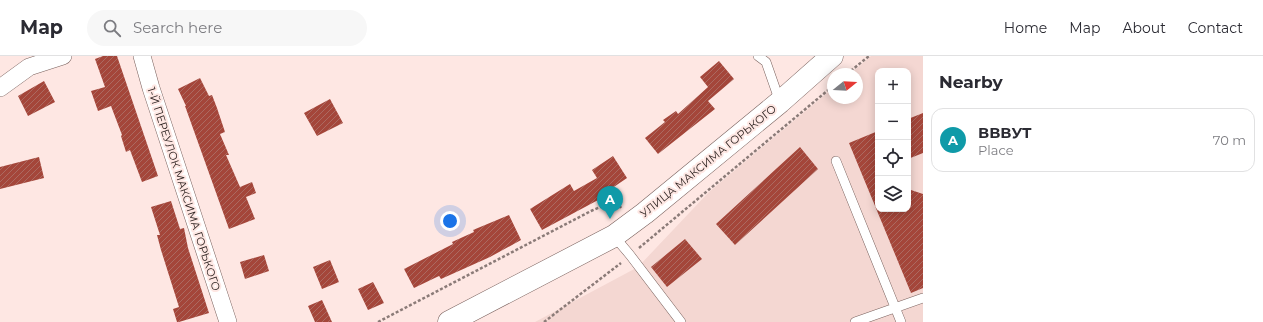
<!DOCTYPE html>
<html lang="en">
<head>
<meta charset="utf-8">
<style>
	:root { --surface:#fff; --page:#f7f7f7; --text:#2b2b33; --muted:#7c7c81; --line:#e1e1e2; --accent:#111827 }
	body { margin:0; font-family:Montserrat,sans-serif; background:var(--page); color:var(--text) }
	.controls { position:absolute; right:12px; top:12px; display:grid; overflow:hidden; border-radius:8px; box-shadow:0 2px 10px #0003 }
	.controls button { width:36px; height:36px; display:grid; place-items:center; padding:0; border:0; border-bottom:1px solid var(--line); background:var(--surface); color:var(--text); font:20px sans-serif }
	.compass { position:absolute; left:827px; top:12px; width:36px; height:36px; border-radius:50%; background:var(--surface); box-shadow:0 2px 10px #0003; rotate:72deg }
	.you { position:absolute; left:450px; top:165px; width:14px; height:14px; margin:-10px; border:3px solid #fff; border-radius:50%; background:#1a73e8; box-shadow:0 0 0 6px #1a73e833 }
	.badge { display:grid; place-items:center; width:26px; height:26px; border-radius:50%; background:var(--accent); color:#fff; font-size:13px; font-weight:700 }
	.pin { position:absolute; translate:-50% -33px; filter:drop-shadow(0 1px 2px #0008) }
	.pin::after { content:''; position:absolute; top:21px; width:14px; height:12px; background:inherit; clip-path:polygon(0 0,100% 0,50% 100%) }
	.list { margin:0; padding:0; list-style:none }
	h2 { display:flex; justify-content:space-between; align-items:center; height:52px; margin:0; padding:0 16px; font-size:17px }
	h2 small { font-size:13px; font-weight:400; color:var(--muted) }
	.list li { display:grid; grid-template-columns:26px 1fr auto; gap:12px; align-items:center; box-sizing:border-box; height:64px; margin:0 8px 8px; padding:0 8px; border:1px solid var(--line); border-radius:12px }
	.list b { display:block; font-size:15px; white-space:nowrap }
	.list p { margin:0; font-size:13px; white-space:nowrap; color:var(--muted) }
	.list em { font-size:13px; font-style:normal; color:var(--muted) }
	.icon { flex:none; width:22px; height:22px; fill:none; stroke:currentColor; stroke-width:2; stroke-linecap:round; stroke-linejoin:round }
	.map { position:relative; flex:none; width:923px; height:266px; overflow:hidden }
	header { display:flex; align-items:center; gap:24px; box-sizing:border-box; height:56px; padding:0 20px; background:var(--surface); border-bottom:1px solid var(--line) }
	header strong { font-size:19px }
	nav { display:flex; gap:22px; margin-inline-start:auto; font-size:14px }
	.search { width:280px; height:36px; background:var(--page); display:flex; align-items:center; gap:10px; box-sizing:border-box; padding:0 14px; border-radius:22px; color:var(--muted); font-size:15px }
	main { display:flex }
	aside { flex:1; background:var(--surface) }
	.map>svg:first-child { display:block }
</style>
</head>
<body>
<header>
<strong>Map</strong>
<div class="search"><svg class="icon" aria-label="search" viewBox="0 0 24 24"><circle cx="10" cy="10" r="6"/><path d="M15 15l6 6"/></svg>Search here</div>
<nav><a>Home</a><a>Map</a><a>About</a><a>Contact</a></nav>
</header>
<main>
<div class="map">
<svg width="923" height="266" viewBox="0 0 923 266">
	<defs>
		<pattern id="building-hatch" width="6" height="6" patternUnits="userSpaceOnUse"><rect width="6" height="6" fill="#a4463a"/><path d="M-1 1l2-2M0 6l6-6M5 7l2-2" fill="none" stroke="#ac6a61"/></pattern>
	</defs>
	<rect width="100%" height="100%" fill="#fee7e3"/>
	<path fill="#f4d7d2" fill-rule="evenodd" d="M871,0h52v266h-388l103,-55 71,-75 124,-104v10h24v-24h-7zM878,15h30v138h-30z"/>
	<path fill="url(#building-hatch)" d="M103,0h14l41,120 -16,6 -12,-32 -4,2 -5,-16 1,-1 -11,-29 -13,5 -7,-20 14,-4 -10,-28z
		M719,5l15,18 -26,22 7,8 -57,45 -13,-16 20,-16 -2,-2 13,-9 2,3 30,-27 -8,-10z
		M200,22l9,18 3,-1 5,13 8,24 -5,2 9,21h-3l14,32 12,-5 4,11 -10,4 9,22 -26,10 -44,-123h1l-8,-17z
		M44,25l11,21 -27,14 -10,-20z
		M330,43l13,24 -26,13 -13,-23z
		M923,57v40l-15,6v-40z
		M878,75v78h30v-20l15,5v94l-12,5 -62,-150z
		M800,91l18,22 -83,76 -19,-21z
		M613,100l14,22 -28,19 1,2 -58,31 -12,-21 40,-25 4,7 23,-13 -5,-8z
		M39,101l5,21 -44,11v-22z
		M171,145l9,28 4,-1 4,20 21,65 -30,9h-2l-4,-13 6,-2 -18,-57 -4,-15h3l-9,-28z
		M509,159l12,25 -31,17 -49,22 -2,-3 -25,12 -10,-19 49,-25 -1,-2 22,-10 -1,-2z
		M685,183l17,20 -35,28 -16,-20z
		M264,199l5,16 -24,8 -5,-17z
		M330,204l9,22 -17,7 -9,-22z
		M373,226l11,21 -16,7 -10,-21z
		M322,244l10,22h-17l-7,-16z"/>
	<g fill="none" stroke-linecap="round" stroke-linejoin="round">
		<g stroke="#79615d" stroke-width="10">
			<path id="lane" d="M758,0l8,6 14,40
				M836,105l65,161
				M614,180l16,19 51,67
				M855,266l68,-24"/>
		</g>
		<g stroke="#79615d" stroke-width="18">
			<path id="street" d="M142,0l9,32 77,234
				M0,32l29,-21 34,-11"/>
		</g>
		<g stroke="#79615d" stroke-width="23">
			<path id="secondary" d="M449,266l165,-86 31,-23 135,-111 52,-46"/>
		</g>
		<path stroke="#8b7b78" stroke-width="2.5" stroke-dasharray="3 2" stroke-linecap="butt" d="M847,18l22,-18
			M639,192l194,-162
			M378,266l213,-111 25,-11 5,8
			M544,266l77,-59"/>
		<use href="#lane" stroke="#fff" stroke-width="9"/>
		<use href="#street" stroke="#fff" stroke-width="17"/>
		<use href="#secondary" stroke="#fff" stroke-width="22"/>
	</g>
	<g text-anchor="middle" dominant-baseline="central" stroke-width="4" stroke-linejoin="round" paint-order="stroke">
		<g font-size="11" fill="#2d2321" stroke="#fee7e3">
			<text transform="translate(708 105) rotate(-39)">УЛИЦА МАКСИМА ГОРЬКОГО</text>
			<text transform="translate(184 133) rotate(72)">1-Й ПЕРЕУЛОК МАКСИМА ГОРЬКОГО</text>
		</g>
	</g>
</svg>
<div class="controls">
<button>+</button>
<button>−</button>
<button><svg class="icon" aria-label="locate" viewBox="0 0 24 24"><circle cx="12" cy="12" r="6"/><path d="M12 2v4M12 18v4M2 12h4M18 12h4"/></svg></button>
<button><svg class="icon" aria-label="layers" viewBox="0 0 24 24"><path d="M12 4l9 5-9 5-9-5zM3 14l9 5 9-5"/></svg></button>
</div>
<svg class="compass" viewBox="-18 -18 36 36"><path d="M0-13l5 13h-10z" fill="#e53935"/><path d="M0 13l5-13h-10z" fill="#7c7c81"/></svg>
<div class="you"></div>
<div class="pin badge" style="left:610px;top:163px;background:#0f9aa8">A</div>
</div>
<aside>
<h2>Nearby<small></small></h2>
<ul class="list">
<li><span class="badge" style="background:#0f9aa8">A</span><div><b>ВВВУТ</b><p>Place</p></div><em>70 m</em></li>
</ul>
</aside>
</main>
</body>
</html>
